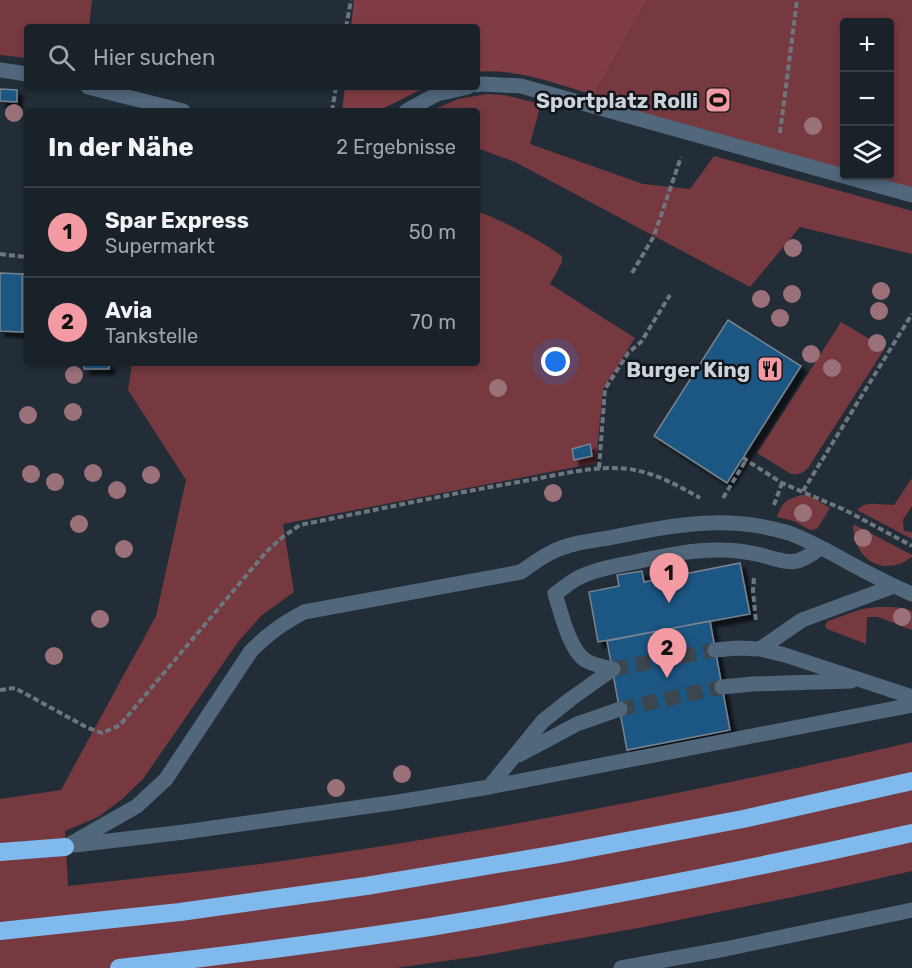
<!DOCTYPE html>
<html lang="de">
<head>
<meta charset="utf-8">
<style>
	:root { --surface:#1a2229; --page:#232a31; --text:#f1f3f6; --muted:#9fa4a8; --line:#383f46; --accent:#f49aa2 }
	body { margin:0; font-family:Rubik,sans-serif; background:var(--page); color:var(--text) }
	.controls { position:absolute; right:18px; top:18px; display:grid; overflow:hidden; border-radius:6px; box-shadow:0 3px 9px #0003 }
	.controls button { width:54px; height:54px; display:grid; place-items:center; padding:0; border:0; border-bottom:2px solid var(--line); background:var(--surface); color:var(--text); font:30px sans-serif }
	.you { position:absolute; left:556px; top:362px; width:21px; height:21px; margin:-15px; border:4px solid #fff; border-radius:50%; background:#1a73e8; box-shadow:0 0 0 9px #1a73e833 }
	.badge { display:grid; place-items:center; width:39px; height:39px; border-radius:50%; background:var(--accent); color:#111; font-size:20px; font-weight:700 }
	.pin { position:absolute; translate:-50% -50px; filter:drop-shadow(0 2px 3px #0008) }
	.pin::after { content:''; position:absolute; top:32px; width:21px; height:18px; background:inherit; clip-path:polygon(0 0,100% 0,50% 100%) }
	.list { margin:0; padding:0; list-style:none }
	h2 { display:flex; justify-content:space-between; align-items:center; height:78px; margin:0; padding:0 24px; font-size:26px }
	h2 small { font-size:20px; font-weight:400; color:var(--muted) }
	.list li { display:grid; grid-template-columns:39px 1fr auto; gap:18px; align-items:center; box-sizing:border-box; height:90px; padding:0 24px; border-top:2px solid var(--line) }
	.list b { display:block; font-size:22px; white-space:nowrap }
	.list p { margin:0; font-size:20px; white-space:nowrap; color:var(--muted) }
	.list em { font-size:20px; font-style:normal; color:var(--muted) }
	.icon { flex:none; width:33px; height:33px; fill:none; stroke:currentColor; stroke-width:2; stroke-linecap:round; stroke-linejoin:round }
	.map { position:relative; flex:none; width:912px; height:968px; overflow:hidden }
	.search { position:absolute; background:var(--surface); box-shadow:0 3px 9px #0003; left:24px; top:24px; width:456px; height:66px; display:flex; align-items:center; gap:15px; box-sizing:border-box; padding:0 21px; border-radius:6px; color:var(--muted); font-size:22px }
	.panel { position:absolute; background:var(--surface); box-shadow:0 3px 9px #0003; left:24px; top:108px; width:456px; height:258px; border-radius:6px }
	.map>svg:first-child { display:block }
</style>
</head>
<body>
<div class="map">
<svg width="912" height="968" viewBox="0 0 912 968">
	<defs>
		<filter id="shadow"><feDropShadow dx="5.5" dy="5.5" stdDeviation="1.5" flood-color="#0009"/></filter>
	</defs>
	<rect width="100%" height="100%" fill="#222d37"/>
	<path fill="#763940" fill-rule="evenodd" d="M0,0h92l-3,27h-62v31l-27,-3z
		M647,0h265v195l-324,-89zM844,22h46v154h-46z
		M487,94l17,1 37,9 -11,40 113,40 47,5 24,-33 198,55v43l-112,-27 -50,60 -235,-125 -38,-14v-37h-46l27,-12z
		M477,211c29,11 59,27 85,45v6l-12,22 85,54 -32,51 -7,74 -313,61 11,68 -33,24 -23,26 -95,137 -22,21 -23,17 -33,14 3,55c69,-8 139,-15 207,-24 214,-30 427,-71 637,-120v129l-85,19 -183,37 -164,29 -84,12h-396v-169l61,-9 95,-174 30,-136 -58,-90 4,-27h345z
		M841,322l44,26 -77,120c-5,5 -9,7 -17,6l-34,-21z
		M912,478v28l-9,14 1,11 8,1v7l-55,-29c8,-10 25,-5 37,-5z
		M801,495l9,1 20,12 -13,21 -7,1 -16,-9 -17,-4c4,-14 10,-18 24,-22z
		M853,524l59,31v2c-4,2 -8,6 -13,7 -28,9 -46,-14 -46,-40z
		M877,607c12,0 24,-1 35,4v19l-34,-13h-11l-1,27 -39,-15 -2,-4 3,-4 34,-12z"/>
	<path fill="#803c44" d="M354,0h293l-53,95c-38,-11 -78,-27 -117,-23v-45h-126z
		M345,87h81l-48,24h-36z"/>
	<path fill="#1d5682" stroke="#77838f" stroke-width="1.5" filter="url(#shadow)" d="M0,89l17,1v12l-17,-1z
		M0,273l22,1v58l-22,-1z
		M22,274h5v58h-5z
		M728,320l73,46 -74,117 -73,-47z
		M84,363h25v6h-25z
		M590,444l2,12 -18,4 -2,-11z
		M740,563l10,51 -152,28 -9,-50 30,-6 -2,-11 25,-4 2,11z
		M710,621l20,109 -103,20 -20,-109z"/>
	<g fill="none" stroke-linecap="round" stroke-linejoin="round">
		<path stroke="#3c464f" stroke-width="15" stroke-dasharray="15 8" stroke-linecap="butt" d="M613,669l102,-19
			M620,709l102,-22"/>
		<path stroke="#6d757e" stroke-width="4" stroke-dasharray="6 3" stroke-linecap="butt" d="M346,27l5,-27
			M332,111l4,-24
			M780,133l17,-133
			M0,254l27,3
			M632,273l22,-37 27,-79
			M743,457l3,3 36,23 63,27 67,36
			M599,468l6,-79 23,-36 13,-11 29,-47
			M803,491l109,-177
			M723,498l23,-38
			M774,505l8,-22
			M754,578l-1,13 3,31
			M0,690l15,-2 71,39 16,6 18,-8 147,-174 17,-15 16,-11c75,-15 149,-31 224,-44 35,-6 70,-16 105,-12 27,4 48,16 71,29"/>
		<path stroke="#51677c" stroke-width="15" d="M0,70l27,4
			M477,85l5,-1 39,2 391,109
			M88,87l95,24
			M406,111l31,-17 31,-7
			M760,649l42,-29 92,-34
			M715,650l23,-2 22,1 25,6 127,42
			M613,669c-9,-2 -20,-4 -28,-9 -16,-11 -24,-48 -30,-66 9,-6 17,-14 27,-18 15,-7 32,-10 48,-13 30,-6 60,-14 91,-13 13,0 27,2 40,5 28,8 35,12 59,-7
			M722,687l31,-3 98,-3
			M519,755l58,-31 43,-15
			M489,787l54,-66 29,-23 41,-29
			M75,845l109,-13 214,-30 91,-15 423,-82
			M65,847l72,-41 29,-27 85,-128c18,-18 31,-27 53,-39l217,-40c10,-7 20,-15 31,-20 18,-9 38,-11 57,-14 62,-13 118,-24 180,-5 16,6 31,14 46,22 25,14 51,28 77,39
			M621,968l104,-19 187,-39"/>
		<path stroke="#80b9eb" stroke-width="18" d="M0,852l65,-5
			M0,931l180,-19 186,-26 192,-32 185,-35 169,-38
			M119,968c103,-12 207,-25 311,-41 162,-27 322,-58 482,-94"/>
	</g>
	<g fill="#9a7179">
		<circle cx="14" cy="113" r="9"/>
		<circle cx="813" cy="126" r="9"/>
		<circle cx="793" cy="248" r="9"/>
		<circle cx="881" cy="291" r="9"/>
		<circle cx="792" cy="294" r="9"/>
		<circle cx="761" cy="299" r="9"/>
		<circle cx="879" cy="311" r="9"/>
		<circle cx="780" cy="318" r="9"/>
		<circle cx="877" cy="343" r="9"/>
		<circle cx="811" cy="354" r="9"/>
		<circle cx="832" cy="368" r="9"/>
		<circle cx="74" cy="375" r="9"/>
		<circle cx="498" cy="388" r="9"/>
		<circle cx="73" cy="412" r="9"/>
		<circle cx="28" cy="415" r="9"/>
		<circle cx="93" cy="473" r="9"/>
		<circle cx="31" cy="474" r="9"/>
		<circle cx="151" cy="475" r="9"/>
		<circle cx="55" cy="482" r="9"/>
		<circle cx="117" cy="490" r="9"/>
		<circle cx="553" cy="493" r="9"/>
		<circle cx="803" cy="513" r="9"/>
		<circle cx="79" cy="524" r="9"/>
		<circle cx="863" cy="538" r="9"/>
		<circle cx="124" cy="549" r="9"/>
		<circle cx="902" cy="617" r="9"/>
		<circle cx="100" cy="619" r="9"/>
		<circle cx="54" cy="656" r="9"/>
		<circle cx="402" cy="774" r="9"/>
		<circle cx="336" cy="788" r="9"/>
	</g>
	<defs>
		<g id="stadium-square" transform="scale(1.35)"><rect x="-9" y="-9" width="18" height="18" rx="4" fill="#f49aa2" stroke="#101519"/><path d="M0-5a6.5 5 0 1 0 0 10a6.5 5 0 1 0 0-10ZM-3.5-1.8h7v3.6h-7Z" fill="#111"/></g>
		<g id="restaurant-square" transform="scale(1.35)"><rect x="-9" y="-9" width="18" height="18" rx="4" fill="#f49aa2" stroke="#101519"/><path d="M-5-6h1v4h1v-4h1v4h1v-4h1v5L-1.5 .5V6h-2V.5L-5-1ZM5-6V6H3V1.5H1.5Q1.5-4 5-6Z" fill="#111"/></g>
	</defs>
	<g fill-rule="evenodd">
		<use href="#stadium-square" x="718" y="100"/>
		<use href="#restaurant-square" x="770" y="369"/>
	</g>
	<g text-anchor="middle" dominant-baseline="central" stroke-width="5" stroke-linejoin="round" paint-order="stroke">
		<g font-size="21" font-weight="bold" fill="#ccd2d9" stroke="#101519" text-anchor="end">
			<text x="698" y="100">Sportplatz Rolli</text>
			<text x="750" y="369">Burger King</text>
		</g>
	</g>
</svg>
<div class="controls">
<button>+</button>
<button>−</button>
<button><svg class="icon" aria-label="layers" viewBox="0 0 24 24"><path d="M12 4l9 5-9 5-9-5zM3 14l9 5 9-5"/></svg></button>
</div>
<div class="you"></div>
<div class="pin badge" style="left:669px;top:603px">1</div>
<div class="pin badge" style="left:667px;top:678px">2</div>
<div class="search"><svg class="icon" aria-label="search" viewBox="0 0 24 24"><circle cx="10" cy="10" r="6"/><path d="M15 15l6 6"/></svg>Hier suchen</div>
<section class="panel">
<h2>In der Nähe<small>2 Ergebnisse</small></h2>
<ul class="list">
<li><span class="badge">1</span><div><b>Spar Express</b><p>Supermarkt</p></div><em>50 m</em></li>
<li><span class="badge">2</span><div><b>Avia</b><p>Tankstelle</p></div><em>70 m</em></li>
</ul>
</section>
</div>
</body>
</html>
